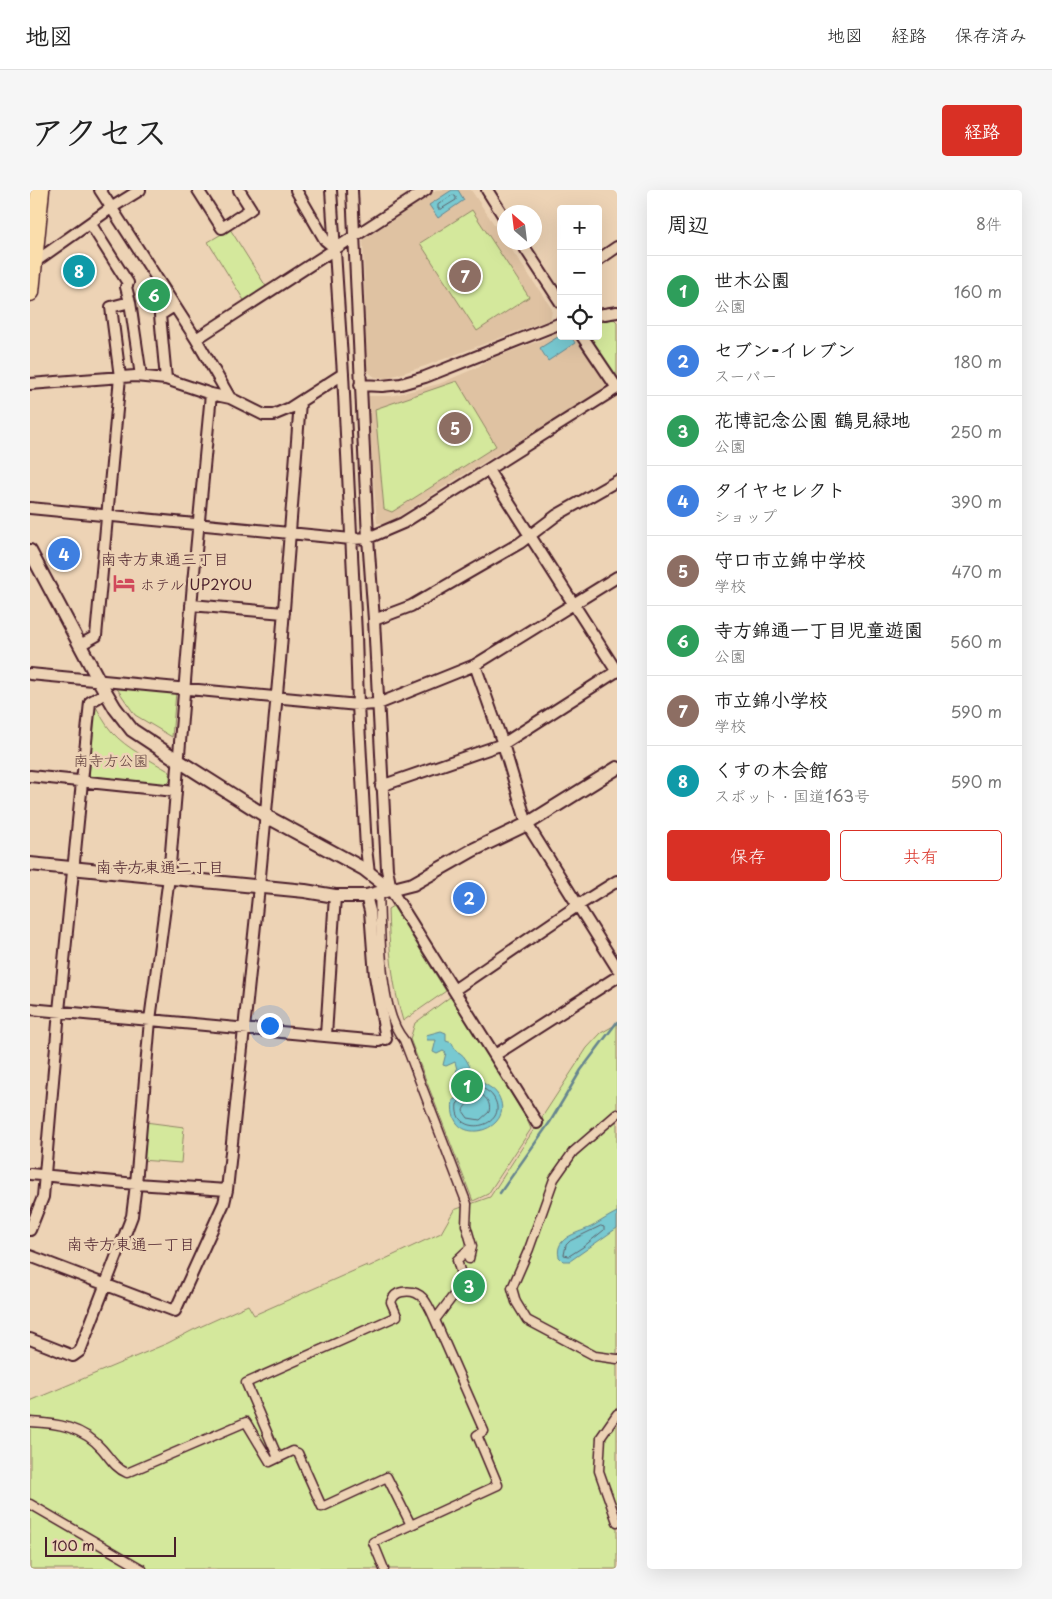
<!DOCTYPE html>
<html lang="ja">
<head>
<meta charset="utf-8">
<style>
	:root { --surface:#fff; --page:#f6f6f6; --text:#222; --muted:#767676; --line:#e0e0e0; --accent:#d93025 }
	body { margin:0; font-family:"Playpen Sans","Klee One",sans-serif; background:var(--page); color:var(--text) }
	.controls { position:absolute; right:15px; top:15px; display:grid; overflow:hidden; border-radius:5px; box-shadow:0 5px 20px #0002 }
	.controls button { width:45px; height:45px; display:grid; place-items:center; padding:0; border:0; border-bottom:1px solid var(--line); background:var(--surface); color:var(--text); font:25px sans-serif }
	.compass { position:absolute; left:467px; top:15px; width:45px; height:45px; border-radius:50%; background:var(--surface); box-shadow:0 5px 20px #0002; rotate:332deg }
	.scale { position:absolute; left:15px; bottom:12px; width:131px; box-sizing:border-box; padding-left:5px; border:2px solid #4a1f2b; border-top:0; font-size:14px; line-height:18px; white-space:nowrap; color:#4a1f2b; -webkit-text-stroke:4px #edd3b5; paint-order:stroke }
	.you { position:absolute; left:239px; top:835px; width:18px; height:18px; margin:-12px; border:4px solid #fff; border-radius:50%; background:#1a73e8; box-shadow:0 0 0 8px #1a73e833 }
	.badge { display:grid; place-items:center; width:32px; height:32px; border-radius:50%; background:var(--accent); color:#fff; font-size:16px; font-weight:700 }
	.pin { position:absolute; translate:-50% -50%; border:2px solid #fff; box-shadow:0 1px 5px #0006 }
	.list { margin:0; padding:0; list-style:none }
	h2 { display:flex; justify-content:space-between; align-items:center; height:65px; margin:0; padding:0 20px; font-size:21px }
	h2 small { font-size:16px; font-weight:400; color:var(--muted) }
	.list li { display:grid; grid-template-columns:32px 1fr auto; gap:15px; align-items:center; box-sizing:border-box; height:70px; padding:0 20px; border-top:1px solid var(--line) }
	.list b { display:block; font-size:19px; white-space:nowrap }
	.list p { margin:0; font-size:16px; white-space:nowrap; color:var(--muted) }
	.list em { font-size:16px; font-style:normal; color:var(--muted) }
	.actions { display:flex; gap:10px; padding:15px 20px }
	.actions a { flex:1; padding:11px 0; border:1px solid var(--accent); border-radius:5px; text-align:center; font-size:18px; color:var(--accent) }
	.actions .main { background:var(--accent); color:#fff }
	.icon { flex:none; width:28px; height:28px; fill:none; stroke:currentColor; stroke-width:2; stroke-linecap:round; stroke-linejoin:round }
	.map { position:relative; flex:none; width:587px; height:1379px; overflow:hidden; border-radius:5px }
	header { display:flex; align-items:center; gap:30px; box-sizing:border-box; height:70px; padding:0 25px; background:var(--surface); border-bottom:1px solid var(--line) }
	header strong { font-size:24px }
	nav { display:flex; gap:28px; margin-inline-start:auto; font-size:18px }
	.intro { display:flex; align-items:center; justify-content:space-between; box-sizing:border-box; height:120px; padding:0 30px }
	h1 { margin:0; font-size:35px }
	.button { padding:12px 22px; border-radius:5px; background:var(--accent); color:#fff; font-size:18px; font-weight:700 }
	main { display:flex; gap:30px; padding:0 30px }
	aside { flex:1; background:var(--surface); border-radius:5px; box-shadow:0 5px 20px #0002 }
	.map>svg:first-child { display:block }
</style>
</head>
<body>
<header>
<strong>地図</strong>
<nav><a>地図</a><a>経路</a><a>保存済み</a></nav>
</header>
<div class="intro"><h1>アクセス</h1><a class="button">経路</a></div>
<main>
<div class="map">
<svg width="587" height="1379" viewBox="0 0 587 1379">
	<rect width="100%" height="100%" fill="#edd3b5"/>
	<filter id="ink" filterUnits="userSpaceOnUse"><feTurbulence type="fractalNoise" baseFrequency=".02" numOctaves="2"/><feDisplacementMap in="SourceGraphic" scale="10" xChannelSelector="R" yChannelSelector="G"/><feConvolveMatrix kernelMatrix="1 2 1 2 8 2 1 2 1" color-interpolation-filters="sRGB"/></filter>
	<g filter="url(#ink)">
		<path fill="#dfc2a2" d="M406,0h35l33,49v3l3,1 45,66 -1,10 -126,47 -38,12 -12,-1 -8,-6 -4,-131z
			M531,140v6h16l31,51 -152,92 -69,45 -10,-1 -10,-127h24l48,-12 37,-16 17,-10 51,-19z"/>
		<path fill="#d4e89c" stroke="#8f8464" d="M442,20l57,87 -52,34 -57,-88z
			M200,39l37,59 -22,14 -37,-60z
			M129,96l6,11 -20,11 -2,-14z
			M584,129l3,3v57l-28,-43h9v-14z
			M427,191l39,65 -104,66 -8,-3 -9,-100z
			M86,497l60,5 -4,45 -37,-22z
			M65,515c5,9 10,19 17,27 15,17 39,28 58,40v9l-3,3 -78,-8z
			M363,716l53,85 -43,30c-11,-36 -14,-74 -15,-112z
			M420,807h3l75,125 3,7 -43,65 -15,7 -63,-162 5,-16z
			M587,834v545h-587v-168l138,-58 25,-13 55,-25 6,10 113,-50 1,2 73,-34 13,-23 36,-13 97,-149 14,-15z
			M115,932l39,5 -3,36 -41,-3z"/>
		<path fill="#78c9d1" stroke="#66858f" d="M422,0h6l6,10 -26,18 -9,-13z
			M531,145l10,1 4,7 -27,18 -8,-13z
			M411,841l5,2v8l6,2 4,8c12,4 13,19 21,27 7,7 16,9 21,17 21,37 -53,56 -45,5l6,-3v-5l-5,-8 3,-15 -2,-7 -9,4 -3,-1 3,-12 -3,-2 -6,3 -4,-2 3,-12h-9l-1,-5z
			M587,1022v16l-47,33h-7l-4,-4c-5,-21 21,-24 34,-31 8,-5 16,-10 24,-14z"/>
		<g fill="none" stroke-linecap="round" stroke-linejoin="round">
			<path stroke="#5c636d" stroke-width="1" d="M423,5l3,2v3l-15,9h-3v-4z
				M434,878c4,3 5,8 8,13 6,7 17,8 22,17 17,30 -42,41 -37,6l7,-7v-7l-5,-7 3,-13z
				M442,899c10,5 20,11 17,23l-9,8 -12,-2 -5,-7c1,-5 3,-4 5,-9 3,-4 1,-9 4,-13z
				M571,1036l3,1v3l-21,17 -14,9 -5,-1 2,-10 4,-4z"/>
			<path stroke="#66858f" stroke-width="2.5" d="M470,1003l50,-71 31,-52 36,-48"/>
			<g stroke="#4a1f2b" stroke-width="11">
				<path id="pedestrian" d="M349,702c2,40 -1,118 25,148l63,164 -1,21 6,21 -3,13
					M587,924l-44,38 -19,27 -25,70 -17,39 4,14 11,18 68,36 22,3
					M587,1224l-16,23 -2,34 18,51
					M0,1232c27,1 53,5 72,27 8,9 13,19 25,24l119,-51 24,40 23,-11 5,2 24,54 65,-30 24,48 87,-40 -21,-50 7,-4 -49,-111 27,-36v-6l-5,-18 15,-14
					M248,1268l-32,-75 151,-67 -6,-14c2,-6 5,-9 11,-10 20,-4 26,12 33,28
					M0,1314l112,65
					M354,1379l-11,-27 38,-17"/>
			</g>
			<g stroke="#4a1f2b" stroke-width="14">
				<path id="minor" d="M70,0l96,149 34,59
					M168,0l24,38 29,-19 -12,-19
					M266,0l29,50 11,9
					M301,0l12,184 13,260 2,71 8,143 3,25
					M322,0l16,348 6,82 13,249 4,21 146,233
					M457,0l17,27
					M60,33l38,60 -2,4 4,15 11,74
					M491,52l40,61
					M568,70l19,-13
					M2,74l79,-56 29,-18
					M568,125l19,-3
					M552,146l35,52
					M166,149l230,-149
					M136,189l-6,-64 14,-9
					M0,194l105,-8 31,3 45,15 19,4 34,17h9l17,-7 53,-34
					M330,195l22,1 19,-2 24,-7 136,-54
					M458,280l129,202
					M0,318l321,31 17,-1 35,-15 214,-135
					M161,415l93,8
					M344,430l37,-14 109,-63 37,-28 60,-34
					M50,455l16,-9 24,-259 -9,-70 19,-5
					M445,475l28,79 24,80 90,144
					M0,484l328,31 20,-1 97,-39 142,-88
					M0,586l145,15
					M351,596l122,-42 114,-73
					M336,706l4,15 5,65 11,63
					M424,800l123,-84 40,-25
					M0,819l349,32
					M296,845l9,-139
					M465,865l122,-78
					M0,984l106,10 91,6
					M0,1040l13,-33 16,-186 31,-309 16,-9
					M0,1066l145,55 49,-108 3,-13 32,-303 21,-226 20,-259
					M0,1149l43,17 7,-5 52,-135 4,-32 14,-164 19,-143 24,-294 18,-189"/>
			</g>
			<g stroke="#4a1f2b" stroke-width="16">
				<path id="tertiary" d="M0,361l68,128 17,29 17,22 47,31 85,54 100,54 27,21
					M0,674l275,27 30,5h31l47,-12 60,-34 54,-26 90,-56"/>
			</g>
			<g stroke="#4a1f2b" stroke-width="21">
				<path id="trunk" d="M0,102l10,-102"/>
			</g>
			<use href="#pedestrian" stroke="#edd3b5" stroke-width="8"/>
			<use href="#minor" stroke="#edd3b5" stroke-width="10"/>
			<use href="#tertiary" stroke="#edd3b5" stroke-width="12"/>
			<use href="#trunk" stroke="#faddab" stroke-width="18"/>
		</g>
	</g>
	<defs>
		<g id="hotel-bare" transform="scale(1.725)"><path d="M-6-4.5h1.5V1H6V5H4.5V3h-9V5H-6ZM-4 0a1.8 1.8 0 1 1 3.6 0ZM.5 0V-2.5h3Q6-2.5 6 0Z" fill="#d1495b" stroke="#edd3b5" stroke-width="2.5" paint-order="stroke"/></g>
	</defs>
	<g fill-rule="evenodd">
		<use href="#hotel-bare" x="94" y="393"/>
	</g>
	<g text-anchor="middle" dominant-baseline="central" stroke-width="5" stroke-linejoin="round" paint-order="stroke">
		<g font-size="15" fill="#4a1f2b" stroke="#edd3b5" text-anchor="start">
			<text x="110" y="393">ホテル UP2YOU</text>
		</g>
		<g font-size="15" fill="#5f3d3c" stroke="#edd3b5">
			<text x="81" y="569">南寺方公園</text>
		</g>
		<g font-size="16" fill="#4a1f2b" stroke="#edd3b5">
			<text x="135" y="368">南寺方東通三丁目</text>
			<text x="130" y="676">南寺方東通二丁目</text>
			<text x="101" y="1053">南寺方東通一丁目</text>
		</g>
	</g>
</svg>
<div class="controls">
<button>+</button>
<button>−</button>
<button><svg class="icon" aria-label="locate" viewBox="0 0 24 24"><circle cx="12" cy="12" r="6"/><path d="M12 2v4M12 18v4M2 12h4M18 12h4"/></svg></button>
</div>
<svg class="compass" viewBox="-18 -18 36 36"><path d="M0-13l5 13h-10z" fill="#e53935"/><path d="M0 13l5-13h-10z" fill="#767676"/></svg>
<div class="scale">100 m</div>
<div class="you"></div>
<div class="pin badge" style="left:437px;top:896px;background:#2e9e5b">1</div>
<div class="pin badge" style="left:439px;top:708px;background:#3f7fe0">2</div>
<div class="pin badge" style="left:439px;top:1096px;background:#2e9e5b">3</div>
<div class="pin badge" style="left:34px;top:364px;background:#3f7fe0">4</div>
<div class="pin badge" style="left:425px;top:238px;background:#8d6e63">5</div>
<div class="pin badge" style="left:124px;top:105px;background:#2e9e5b">6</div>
<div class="pin badge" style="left:435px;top:86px;background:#8d6e63">7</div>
<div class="pin badge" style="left:49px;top:81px;background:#0f9aa8">8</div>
</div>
<aside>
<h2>周辺<small>8件</small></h2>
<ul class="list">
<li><span class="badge" style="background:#2e9e5b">1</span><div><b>世木公園</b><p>公園</p></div><em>160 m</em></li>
<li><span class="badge" style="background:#3f7fe0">2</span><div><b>セブン-イレブン</b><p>スーパー</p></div><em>180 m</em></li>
<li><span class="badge" style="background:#2e9e5b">3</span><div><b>花博記念公園 鶴見緑地</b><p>公園</p></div><em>250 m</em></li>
<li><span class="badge" style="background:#3f7fe0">4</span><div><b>タイヤセレクト</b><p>ショップ</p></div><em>390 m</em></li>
<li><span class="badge" style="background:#8d6e63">5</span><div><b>守口市立錦中学校</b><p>学校</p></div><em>470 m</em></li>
<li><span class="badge" style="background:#2e9e5b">6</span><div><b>寺方錦通一丁目児童遊園</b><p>公園</p></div><em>560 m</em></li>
<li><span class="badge" style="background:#8d6e63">7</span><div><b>市立錦小学校</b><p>学校</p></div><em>590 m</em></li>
<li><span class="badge" style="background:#0f9aa8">8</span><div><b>くすの木会館</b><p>スポット · 国道163号</p></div><em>590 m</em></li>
</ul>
<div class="actions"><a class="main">保存</a><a>共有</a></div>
</aside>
</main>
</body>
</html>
